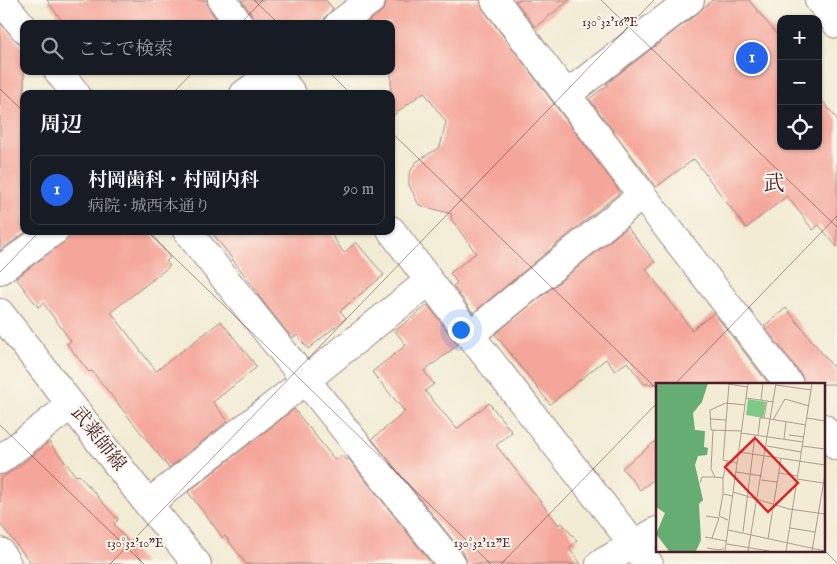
<!DOCTYPE html>
<html lang="ja">
<head>
<meta charset="utf-8">
<style>
	:root { --surface:#171b24; --page:#242831; --text:#f1f3f6; --muted:#9ea1a6; --line:#363941; --accent:#2563eb }
	body { margin:0; font-family:"IM FELL English","Noto Serif JP",serif; background:var(--page); color:var(--text) }
	.controls { position:absolute; right:15px; top:15px; display:grid; overflow:hidden; border-radius:10px; box-shadow:0 1px 4px #0004 }
	.controls button { width:45px; height:45px; display:grid; place-items:center; padding:0; border:0; border-bottom:1px solid var(--line); background:var(--surface); color:var(--text); font:25px sans-serif }
	.you { position:absolute; left:460px; top:329px; width:18px; height:18px; margin:-12px; border:4px solid #fff; border-radius:50%; background:#1a73e8; box-shadow:0 0 0 8px #1a73e833 }
	.badge { display:grid; place-items:center; width:32px; height:32px; border-radius:50%; background:var(--accent); color:#fff; font-size:16px; font-weight:700 }
	.pin { position:absolute; translate:-50% -50%; border:2px solid #fff; box-shadow:0 1px 5px #0006 }
	.list { margin:0; padding:0; list-style:none }
	h2 { display:flex; justify-content:space-between; align-items:center; height:65px; margin:0; padding:0 20px; font-size:21px }
	h2 small { font-size:16px; font-weight:400; color:var(--muted) }
	.list li { display:grid; grid-template-columns:32px 1fr auto; gap:15px; align-items:center; box-sizing:border-box; height:70px; margin:0 10px 10px; padding:0 10px; border:1px solid var(--line); border-radius:10px }
	.list b { display:block; font-size:19px; white-space:nowrap }
	.list p { margin:0; font-size:16px; white-space:nowrap; color:var(--muted) }
	.list em { font-size:16px; font-style:normal; color:var(--muted) }
	.icon { flex:none; width:28px; height:28px; fill:none; stroke:currentColor; stroke-width:2; stroke-linecap:round; stroke-linejoin:round }
	.map { position:relative; flex:none; width:837px; height:564px; overflow:hidden }
	.search { position:absolute; background:var(--surface); box-shadow:0 1px 4px #0004; left:20px; top:20px; width:375px; height:55px; display:flex; align-items:center; gap:12px; box-sizing:border-box; padding:0 18px; border-radius:10px; color:var(--muted); font-size:19px }
	.panel { position:absolute; background:var(--surface); box-shadow:0 1px 4px #0004; left:20px; top:90px; width:375px; height:145px; border-radius:10px }
	.map>svg:first-child { display:block }
</style>
</head>
<body>
<div class="map">
<svg width="837" height="564" viewBox="0 0 837 564">
	<rect width="100%" height="100%" fill="#fbf7ec"/>
	<filter id="ink" filterUnits="userSpaceOnUse"><feTurbulence type="fractalNoise" baseFrequency=".02" numOctaves="2"/><feDisplacementMap in="SourceGraphic" scale="10" xChannelSelector="R" yChannelSelector="G"/><feConvolveMatrix kernelMatrix="1 2 1 2 8 2 1 2 1" color-interpolation-filters="sRGB"/></filter>
	<filter id="wash" filterUnits="userSpaceOnUse"><feTurbulence type="fractalNoise" baseFrequency=".0096" numOctaves="4" result="noise"/><feDisplacementMap in="SourceGraphic" scale="20" xChannelSelector="R" yChannelSelector="G"/><feGaussianBlur stdDeviation="1.12" result="paint"/><feColorMatrix in="noise" values="0 0 0 0 0 0 0 0 0 0 0 0 0 0 0 0 0 1.4 0 .05"/><feComposite in="paint" operator="in"/></filter>
	<g filter="url(#wash)">
		<rect width="100%" height="100%" fill="#f2ecd4"/>
		<g id="blocks">
			<path fill="#f5a69a" d="M47,0h160l2,9 11,15h-156z
				M241,0h85l7,9 -8,8 -1,7h-70l-2,-9z
				M386,0h94l3,9 137,183 -147,121 -20,-27 4,-3 -7,-10 26,-20 -25,-34 1,-5 -33,-9 -10,-20v-11l7,-12 24,-15 6,-25 -22,-30 -33,25v-93h-26l16,-12 4,-5z
				M515,0h55l-35,27z
				M712,0h37l32,40v106h37v-51l19,24v128l-18,-22 -6,5 -26,-34 -41,32 -52,-69 -38,28 -67,-88 19,-14 -1,-2 92,-71z
				M0,23l24,26v182h3l-27,20z
				M627,227l28,35 -9,7 46,61 22,-17 55,71h-125l-17,-22 -12,9 -9,-12 -56,45 -55,-70z
				M78,231h72l20,27 -4,3 4,5 -59,46 45,59 65,-50 36,46 -44,35 15,19 -59,47 -77,-97 -3,1 -22,-28 4,-3 -28,-38 -5,4 -22,-29z
				M211,231h118l15,22 12,-11 28,33 -44,36 6,7 -38,31 -11,-14 -5,3 -35,-44 1,-1z
				M428,305l30,40 -34,26 10,13 -9,7 32,38 32,-26 23,29 -16,13 63,80 3,-2 15,18 -8,7 12,16h-114l-3,-10 -92,-115 33,-27 -33,-40 34,-27 -11,-14z
				M786,308l51,64v12h-33l-3,-10 -37,-48z
				M294,409l41,51 7,-5 4,5 2,-2 84,106h-186l-21,-28 -2,2 -35,-46z
				M657,440v37l-17,13 -18,-22z
				M49,442l27,34 3,-1 39,45 -4,4 31,40h-113l-32,-40v-45l17,-11z"/>
		</g>
	</g>
	<g filter="url(#ink)">
		<use href="#blocks" fill-opacity="0" stroke="#9e8680" stroke-width="1"/>
		<g fill="none" stroke-linecap="round" stroke-linejoin="round">
			<g stroke="#9e8680" stroke-width="30">
				<path id="minor" d="M1,0l23,28
					M222,0l17,24
					M495,0l147,195 147,189
					M339,24l32,-24
					M58,71l18,23
					M275,71l17,23
					M244,94l32,-23
					M567,94l123,-94
					M391,230l79,105 179,229
					M187,231l265,333
					M0,270l54,-39
					M470,335l172,-140
					M823,428l14,18
					M0,460l71,-55
					M148,504l158,-124 123,-99
					M0,552l7,12
					M600,564l57,-33"/>
			</g>
			<g stroke="#9e8680" stroke-width="30">
				<path id="tertiary" d="M819,0l18,24
					M0,313l148,191 49,60"/>
			</g>
			<use href="#minor" stroke="#fff" stroke-width="28"/>
			<use href="#tertiary" stroke="#fff" stroke-width="28"/>
		</g>
	</g>
	<path fill="none" stroke="#4a1f2b" stroke-width="1" stroke-opacity="0.45" d="M254,0l25,24M601,0l236,227M240,24l23,-24M328,71l23,23M0,89l24,23M172,94l22,-23M391,132l266,257M147,231l344,333M0,272l40,-41M675,384l162,-168M0,425l144,139M823,549l14,14M110,564l544,-564M501,564l156,-161"/>
	<g text-anchor="middle" dominant-baseline="central" stroke-width="4" stroke-linejoin="round" paint-order="stroke">
		<g font-size="19" fill="#4a1f2b" stroke="#fbf7ec">
			<text transform="translate(98 439) rotate(52)">武薬師線</text>
		</g>
		<g font-size="21" fill="#4a1f2b" stroke="#fbf7ec">
			<text x="774" y="184">武</text>
		</g>
	</g>
	<g transform="translate(656 383)">
		<rect width="169" height="169" fill="#f2ecd4"/>
		<path d="M92,16l18,3 -3,16 -17,-3z" fill="#7ec987"/>
		<path d="M0,0h52l-6,19 -9,11 2,17 10,1 -1,16 4,1 -1,7 -9,1 -3,9 8,35 -4,4 2,36 -5,11h-27l-13,-17 9,-21 -9,-6z" fill="#66ad74"/>
		<path fill="none" stroke="#af9a90" stroke-width="1" d="M73,1l-6,76 14,3M73,1l18,3M120,2l35,5M90,15l28,4M105,17l2,-17M111,18l-3,17 42,7M151,35l18,3M54,36l16,1M117,37l12,-21 24,7M57,47l-2,39 4,8 8,1 4,-17M85,48l-30,-1 -1,-20 16,-7 19,2M85,50l62,9M102,52l2,-17h4M133,52l15,2M128,56l2,-17M111,63l34,6M146,63l23,3M83,69l86,13M80,89l26,4M123,90l18,3M67,95v16l9,2M141,96l26,4M105,97l16,2M44,100l2,-6h13M77,109l56,17 36,5M67,111l-4,22 9,4M50,133l13,2 -7,20M134,145l25,4M72,147l97,21M87,149l12,-97M49,154l21,4M112,156l13,-80M71,161l42,7M51,165l13,2 4,-2M69,168l23,-168M92,168l28,-168M130,168l26,-168M156,168l13,-77"/>
		<path fill="#d62828" fill-opacity="0.15" stroke="#d62828" stroke-width="2.5" d="M99,55l43,45 -30,29 -43,-45z"/>
		<rect width="169" height="169" fill="none" stroke="#4a1f2b" stroke-width="2.5"/>
	</g>
	<g font-size="12" text-anchor="middle" fill="#4a1f2b" stroke="#fbf7ec" stroke-width="4" stroke-linejoin="round" paint-order="stroke">
		<text x="610" y="26">130°32'16"E</text>
		<text x="135" y="547">130°32'10"E</text>
		<text x="482" y="547">130°32'12"E</text>
	</g>
</svg>
<div class="controls">
<button>+</button>
<button>−</button>
<button><svg class="icon" aria-label="locate" viewBox="0 0 24 24"><circle cx="12" cy="12" r="6"/><path d="M12 2v4M12 18v4M2 12h4M18 12h4"/></svg></button>
</div>
<div class="you"></div>
<div class="pin badge" style="left:752px;top:58px">1</div>
<div class="search"><svg class="icon" aria-label="search" viewBox="0 0 24 24"><circle cx="10" cy="10" r="6"/><path d="M15 15l6 6"/></svg>ここで検索</div>
<section class="panel">
<h2>周辺<small></small></h2>
<ul class="list">
<li><span class="badge">1</span><div><b>村岡歯科・村岡内科</b><p>病院 · 城西本通り</p></div><em>90 m</em></li>
</ul>
</section>
</div>
</body>
</html>
